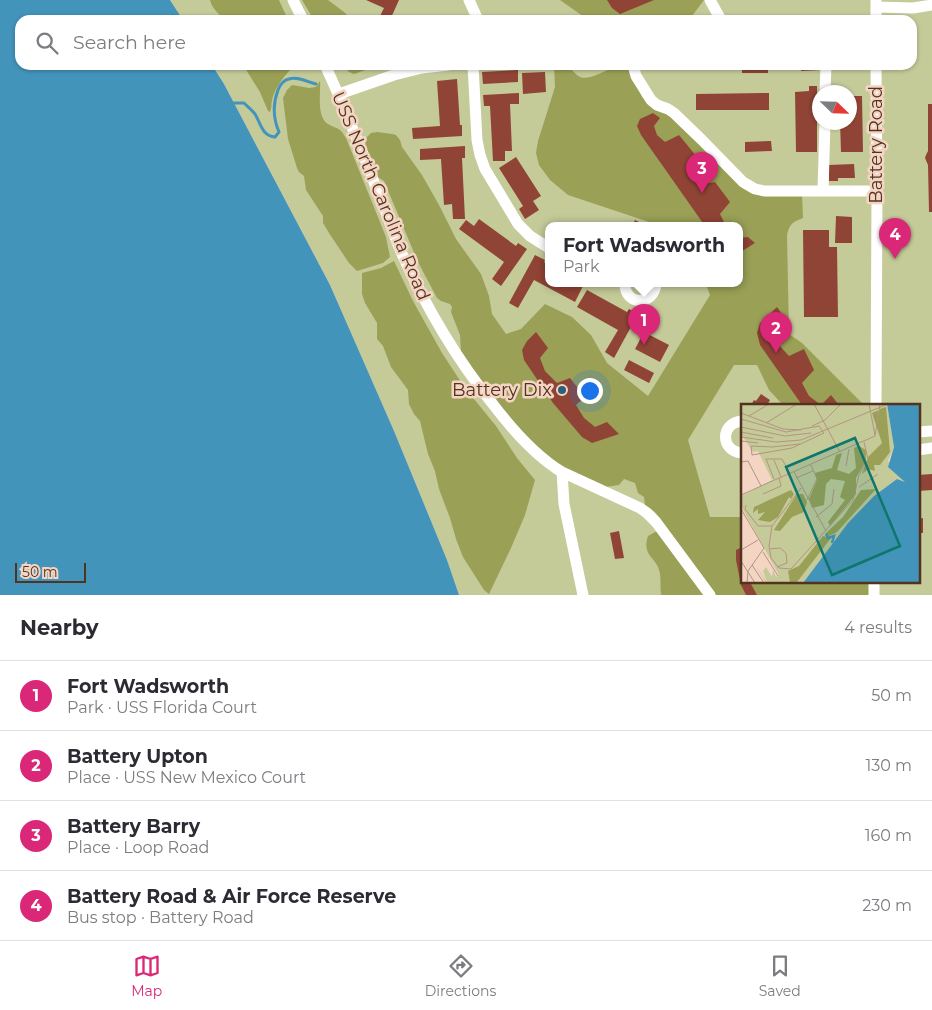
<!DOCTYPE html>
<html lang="en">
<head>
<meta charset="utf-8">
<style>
	:root { --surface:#fff; --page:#f7f7f7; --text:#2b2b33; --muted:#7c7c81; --line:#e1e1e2; --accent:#db2777 }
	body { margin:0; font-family:Montserrat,sans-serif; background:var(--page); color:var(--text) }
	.compass { position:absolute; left:812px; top:85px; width:45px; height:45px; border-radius:50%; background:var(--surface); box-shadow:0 1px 4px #0004; rotate:113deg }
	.scale { position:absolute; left:15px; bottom:12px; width:71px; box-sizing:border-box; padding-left:5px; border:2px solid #513320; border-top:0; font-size:14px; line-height:18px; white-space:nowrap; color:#513320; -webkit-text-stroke:4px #f4d5c3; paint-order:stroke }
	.you { position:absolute; left:589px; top:390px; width:18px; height:18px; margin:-12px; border:4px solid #fff; border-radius:50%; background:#1a73e8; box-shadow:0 0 0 8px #1a73e833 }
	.badge { display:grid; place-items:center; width:32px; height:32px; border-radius:50%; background:var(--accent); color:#fff; font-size:16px; font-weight:700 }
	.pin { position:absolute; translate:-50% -41px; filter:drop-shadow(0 1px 2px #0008) }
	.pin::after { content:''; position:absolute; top:26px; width:18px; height:15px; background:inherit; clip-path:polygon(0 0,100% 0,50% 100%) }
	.popup { position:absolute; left:545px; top:222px; width:198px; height:65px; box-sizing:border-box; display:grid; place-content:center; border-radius:10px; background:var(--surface); filter:drop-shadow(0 1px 4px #0005); font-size:16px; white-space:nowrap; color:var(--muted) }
	.popup b { font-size:19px; color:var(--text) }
	.popup::after { content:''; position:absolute; left:50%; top:100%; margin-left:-10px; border:10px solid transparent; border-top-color:var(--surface) }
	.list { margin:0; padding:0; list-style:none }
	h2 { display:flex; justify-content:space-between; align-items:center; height:65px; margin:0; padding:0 20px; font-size:21px }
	h2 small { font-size:16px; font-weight:400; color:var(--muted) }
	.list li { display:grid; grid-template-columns:32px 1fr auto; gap:15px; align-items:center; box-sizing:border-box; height:70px; padding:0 20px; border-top:1px solid var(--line) }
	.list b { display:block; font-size:19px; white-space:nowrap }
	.list p { margin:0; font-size:16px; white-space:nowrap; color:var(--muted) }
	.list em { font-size:16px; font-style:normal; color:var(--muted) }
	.icon { flex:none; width:28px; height:28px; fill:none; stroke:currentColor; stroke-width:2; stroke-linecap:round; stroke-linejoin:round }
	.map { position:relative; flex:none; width:932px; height:595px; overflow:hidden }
	.search { position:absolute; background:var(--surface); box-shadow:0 1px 4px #0004; left:15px; right:15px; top:15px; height:55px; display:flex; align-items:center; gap:12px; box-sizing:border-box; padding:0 18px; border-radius:15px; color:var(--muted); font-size:19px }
	.sheet { height:345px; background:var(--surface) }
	nav { display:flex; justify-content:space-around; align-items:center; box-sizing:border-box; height:70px; border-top:1px solid var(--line); background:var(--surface); font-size:14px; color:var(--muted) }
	nav a { display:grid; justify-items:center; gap:2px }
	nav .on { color:var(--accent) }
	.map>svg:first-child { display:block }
</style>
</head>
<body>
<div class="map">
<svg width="932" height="595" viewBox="0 0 932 595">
	<rect width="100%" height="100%" fill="#f4d5c3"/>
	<path fill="#c5ca99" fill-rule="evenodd" d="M170,0h762v595h-473l-12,-35 -53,-129 -64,-146 -106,-201 -12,-19h700v-45h-729zM820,92h30v30h-30zM549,226h190v58h-190zM742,405h176v176h-176z"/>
	<path fill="#9aa056" d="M210,0h69l9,20h-65c-4,-8 -10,-9 -13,-20z
		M302,0h26l16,12 8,8h-38z
		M560,0h144l-15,20h-103l-2,-3z
		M243,65h52c-10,10 -19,20 -23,35 -1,4 0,8 -2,12l-2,-1 -8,-19z
		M343,65h61l-14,4 -6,-2 -7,-1 -23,8 -5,-2z
		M554,65h16c1,5 3,6 7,10 12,10 32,-10 47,-10l6,5 12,27 7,8 13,6 15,10 67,68 7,4 51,1 1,24c-10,4 -13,5 -16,17l2,99 13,9 62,62h-81l-14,-15 -12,-25h-23l-46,75 22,77h32v64h127v14h-153l-61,-83 -10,-7 -1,-8 -6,-4 -3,-10 -11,-4 -5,6 -14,2 -44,-20 -27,-22 -35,-39 -38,-54 -1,-17 -9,-23 1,-5 -2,-3 -9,-3 -4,-3 -19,-36 -34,-81 -8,-5 -11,-31 2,-8 4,-4 6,-1 15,2 4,1 4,5 2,7 20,28 17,30 17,34 25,35 8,22 3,18 14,20 15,-5 24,-25 27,13 19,18 16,28 41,33 62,-101 -4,-11h33v-58h-78l-93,-31 -18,-15 -11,-15 -3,-12 2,-12 17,-54z
		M320,81c1,12 -4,35 8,43 10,6 11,2 18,14l40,99 4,20 -7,6 -26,8 -8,-8 -20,-30 -6,-10v-7l-17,-26 -2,-14 -5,-4 -2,-4 -9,-29 -5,-41 4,-8 5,-5 17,3 7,-1z
		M394,261l19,40 29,52 23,35 31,38 21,32 18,22 -10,35 -14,33 -22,46 -5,-4 -21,-33 -7,-18 -6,-21 -11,-29 -4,-18 -7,-17 -8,-33 -6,-7 -5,-10 -1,-14 -17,-23 -8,-21 -6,-7v-16l-12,-20 -3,-9v-21l19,-5z
		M657,531l47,64h-43c-1,-7 0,-14 -1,-21 -2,-17 -19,-17 -12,-38z"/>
	<path fill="#4394bb" d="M0,0h170l13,20h-163v45h192l12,19 106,201 64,146 53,129 12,35h-459z"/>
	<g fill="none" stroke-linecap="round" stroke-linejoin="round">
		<path stroke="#4394bb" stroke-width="3" d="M234,103h10c3,3 8,7 11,11 6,10 7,22 20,23l4,-5c-6,-14 -6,-29 -1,-42 2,-5 6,-10 11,-11 8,-3 18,3 27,5"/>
	</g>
	<path fill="#904435" d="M366,0h33l-9,20 -10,-4 4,-8z
		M607,0h47l-34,14 -8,-6z
		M742,65h26v8h-26z
		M797,65h24v5l-20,1v-4h-4z
		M518,70v12l-35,2 -1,-12z
		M545,72l1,20 -23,2 -1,-21z
		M457,79l3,46h2v11l-49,3 -1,-11 28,-2 -3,-45z
		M809,86h8v66h-21l-1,-60 14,-1z
		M519,93v11h-9l2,47h-7v10h-12l-3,-55h-6l-1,-11z
		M769,93v17h-73v-16z
		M850,96h12l1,56h-22l-1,-30h10z
		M928,104h4v108h-3l-1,-47 -3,-7 1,-3 2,-4z
		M653,113l7,5 -6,8 3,9 8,7 14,-7 18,22 -8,8 4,12 10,7 12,-2 15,20 -10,12 6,12h-21l-64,-91 -4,-9 3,-7z
		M771,141l1,10 -27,1v-10z
		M465,146v12h-3l3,61h-12l-1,-15 -8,1 -3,-46 -21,1v-11z
		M516,157l25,39 -8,5 6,9 -14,9 -6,-10 4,-3 -24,-38z
		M854,164l1,14h-17v3h-9l-1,-16z
		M836,216l16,1v26h-17z
		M479,219l37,27 2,-3 9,6 -26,37 -9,-7 12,-17 -45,-33 7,-9 8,6z
		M635,220l10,5v1h-13z
		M803,230h26v17h8l1,70h-34z
		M748,237l7,6 -16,10v-15z
		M535,255l10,5 -1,2 5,3v19h35l-9,18 -41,-22 -16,28 -9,-5z
		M587,290l40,22 2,-3 9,5 -24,44 -9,-6 13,-22 -41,-23z
		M777,307l10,14 -11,7 2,16 11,12 15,-7 10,21 -12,13 7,13 12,9 10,-10 8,10h-37l-42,-60 -3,-12 3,-10z
		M536,332l12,16 -8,10 5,13 12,12 13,-5 15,19 -9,8 8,13 11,9 12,-5 12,12 -27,9 -10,-6 -29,-34 -29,-43 -2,-10 5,-9z
		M644,332l25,13 -9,17 -25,-13z
		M629,360l25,13 -5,10 -25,-13z
		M761,394l9,6 -3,5h-16l3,-5 2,1z
		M932,474v16l-14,1v-16z
		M923,518v15h-5v-14z
		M619,531l5,27 -9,1 -5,-26z
		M742,547v34h9v3l6,11h-11l-5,-10 -5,-25v-10z"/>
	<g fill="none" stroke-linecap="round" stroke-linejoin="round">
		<path stroke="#fff" stroke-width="11" d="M293,0l10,20
			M469,0l9,20
			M710,0l11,20
			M876,0v20
			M876,7l37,1 19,-3
			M325,65c20,43 38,88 55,133 8,18 14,38 22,56 24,53 54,104 90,149 19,25 42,52 70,69l78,36 7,5 9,9 54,73
			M473,65l4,75 3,15 5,14 33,55 12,12 19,12
			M633,65l3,11 15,24 6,5 11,4 6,4 28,27 41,42 12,7 9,2h113
			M876,65l1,126 -1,214
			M825,92l1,-27
			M339,94l55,-19 28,-7 26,-3
			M823,191l2,-69
			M625,284c0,22 29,22 31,0
			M742,421c-22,2 -22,30 0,32
			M918,432l14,-1
			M918,450l14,-2
			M562,472l2,32 19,91
			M874,595v-14"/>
	</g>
	<circle fill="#2a607b" stroke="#f4d5c3" stroke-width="2" cx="562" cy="390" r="5"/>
	<g text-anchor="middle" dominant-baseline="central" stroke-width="5" stroke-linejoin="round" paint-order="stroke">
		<g font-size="18" fill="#513320" stroke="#f4d5c3">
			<text transform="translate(876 145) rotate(-90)">Battery Road</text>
			<text transform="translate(381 196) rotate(67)">USS North Carolina Road</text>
		</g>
		<g font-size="18" fill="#513320" stroke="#f4d5c3" text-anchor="end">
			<text x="552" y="390">Battery Dix</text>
		</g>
	</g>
	<g transform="translate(741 404)">
		<rect width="179" height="179" fill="#f4d5c3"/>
		<path d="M0,0h146l7,43 -6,14 17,21 -8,-3 -23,17 -26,27 -45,60h-37l-10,-17 11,16 -4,-11 3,-4 6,10 1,-7 3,7 3,-2 -38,-69v-10l31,-16 -14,-29 -5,1 -12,-18z" fill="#c5ca99"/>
		<path d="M145,3l4,45 -10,13h-6l1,6 -7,-2 -6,5 6,-17 14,-14 -10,-30 7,-3 -2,6 3,-7zM118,42l7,4v11l-10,17v16l-26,32 -2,-4 17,-22 -5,-3 5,-16 -14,-2 -5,5 -2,21 -12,3 -3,-9 8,-19 -2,-7 17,-5 4,-13 6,-2 -5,17 12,4 7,-6 -2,-20zM135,85l-39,43 -10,5 -2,-3 18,-17 18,-27zM50,86l3,4 -3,5 -2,-2 -11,20 -8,5 -12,-2 7,-8 -7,2v-5l-5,4 1,-6zM56,90h6l4,8 -3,10 -12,5 -12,14 -6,-1zM82,132l8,2 -34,44h-7l-2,-11 11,-5z" fill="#9aa056"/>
		<path d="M146,0h33v179h-117l45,-60 26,-27 23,-17 8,3 -17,-15 6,-20z" fill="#4394bb"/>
		<path fill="none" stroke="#4394bb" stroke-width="2.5" d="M85,130l2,4 6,-2 -2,7"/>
		<path fill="none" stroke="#b39482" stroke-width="1" d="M73,0l26,48M128,0l6,31M0,9l42,16 18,1M8,12l20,-12M0,15l45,13 33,-6 5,7 -32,15 -40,7 -1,-9M25,19l31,-19M71,22l13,-6 16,-16M0,23l44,9 26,-3M0,28l32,6M134,32l5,-32M0,33l35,5 25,-2 87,-36M0,37l17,2M10,42l21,1 28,-3M33,56l7,17M0,58l7,-1 13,25M105,62l3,-17M53,68l32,59M55,74l17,-7M33,75l-8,-20h16l8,15M29,78l105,-46M118,83l19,-13M22,90l18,-8 -2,-8M0,91l29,-13M66,96l10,-21 -6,-14M5,101l-1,4 13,17h14l29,-38M0,105l23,39 -16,23 -1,12M75,113l16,-13 2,-15M31,122l-3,20 2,12 8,10 12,1 62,-69 6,-25 9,-16 -4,-17M28,145l11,-1 6,5 1,10 -10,4M0,146l17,-10M22,148l15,24M0,157l14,22M11,161l12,18"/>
		<path fill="#0f766e" fill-opacity="0.15" stroke="#0f766e" stroke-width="2.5" d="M114,34l45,108 -68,29 -46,-108z"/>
		<rect width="179" height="179" fill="none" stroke="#513320" stroke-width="2.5"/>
	</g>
</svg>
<svg class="compass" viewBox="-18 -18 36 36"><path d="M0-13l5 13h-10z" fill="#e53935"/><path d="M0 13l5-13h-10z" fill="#7c7c81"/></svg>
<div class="scale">50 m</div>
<div class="you"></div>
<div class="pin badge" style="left:644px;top:345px">1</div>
<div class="popup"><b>Fort Wadsworth</b>Park</div>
<div class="pin badge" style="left:776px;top:353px">2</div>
<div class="pin badge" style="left:702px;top:193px">3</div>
<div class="pin badge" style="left:895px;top:259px">4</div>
<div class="search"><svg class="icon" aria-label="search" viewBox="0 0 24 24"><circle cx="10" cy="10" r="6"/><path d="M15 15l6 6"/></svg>Search here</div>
</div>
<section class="sheet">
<h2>Nearby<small>4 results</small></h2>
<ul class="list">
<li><span class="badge">1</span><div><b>Fort Wadsworth</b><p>Park · USS Florida Court</p></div><em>50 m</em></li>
<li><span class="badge">2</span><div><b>Battery Upton</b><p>Place · USS New Mexico Court</p></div><em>130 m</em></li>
<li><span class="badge">3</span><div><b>Battery Barry</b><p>Place · Loop Road</p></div><em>160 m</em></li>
<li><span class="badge">4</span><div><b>Battery Road &amp; Air Force Reserve</b><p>Bus stop · Battery Road</p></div><em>230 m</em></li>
</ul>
</section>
<nav>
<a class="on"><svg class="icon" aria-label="map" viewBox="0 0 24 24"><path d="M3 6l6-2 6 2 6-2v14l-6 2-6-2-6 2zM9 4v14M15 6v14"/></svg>Map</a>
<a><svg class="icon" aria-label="directions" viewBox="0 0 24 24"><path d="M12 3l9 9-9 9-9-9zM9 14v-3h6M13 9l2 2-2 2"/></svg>Directions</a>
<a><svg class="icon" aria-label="saved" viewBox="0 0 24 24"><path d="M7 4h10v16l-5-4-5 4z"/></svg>Saved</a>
</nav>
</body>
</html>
